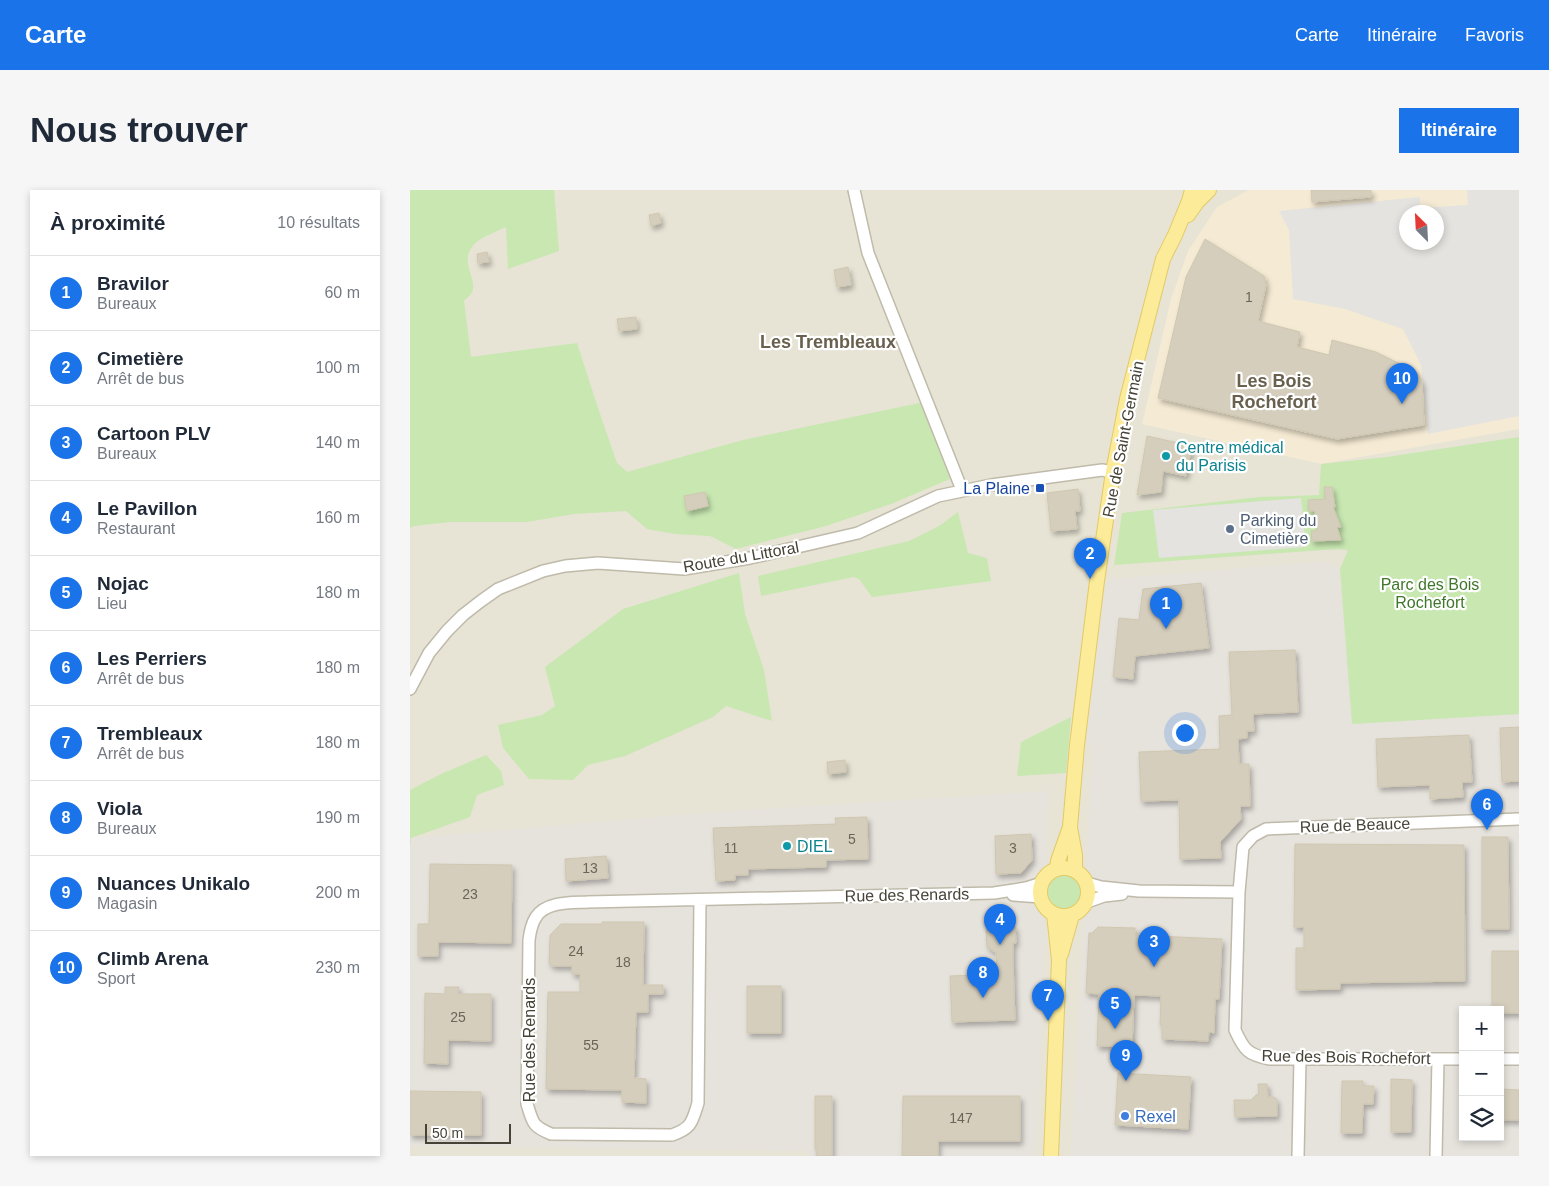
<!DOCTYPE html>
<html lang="fr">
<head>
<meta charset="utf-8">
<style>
	:root { --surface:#fff; --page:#f6f6f7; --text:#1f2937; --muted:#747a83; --line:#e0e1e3; --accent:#1a73e8 }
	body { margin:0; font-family:Helvetica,sans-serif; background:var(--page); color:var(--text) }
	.controls { position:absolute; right:15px; bottom:15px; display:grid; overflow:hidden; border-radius:0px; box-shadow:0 2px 8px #0003 }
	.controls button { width:45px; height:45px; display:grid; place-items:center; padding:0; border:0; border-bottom:1px solid var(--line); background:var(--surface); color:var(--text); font:25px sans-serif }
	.compass { position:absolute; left:989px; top:15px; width:45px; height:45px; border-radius:50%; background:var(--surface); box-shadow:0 2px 8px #0003; rotate:336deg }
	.scale { position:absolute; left:15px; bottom:12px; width:86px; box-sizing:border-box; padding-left:5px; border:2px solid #464236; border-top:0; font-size:14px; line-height:18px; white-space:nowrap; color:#464236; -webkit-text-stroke:4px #fff; paint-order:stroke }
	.you { position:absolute; left:774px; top:542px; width:18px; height:18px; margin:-12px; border:4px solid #fff; border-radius:50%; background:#1a73e8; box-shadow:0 0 0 8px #1a73e833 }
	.badge { display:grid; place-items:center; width:32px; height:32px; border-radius:50%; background:var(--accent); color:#fff; font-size:16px; font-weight:700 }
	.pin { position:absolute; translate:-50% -41px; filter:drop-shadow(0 1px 2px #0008) }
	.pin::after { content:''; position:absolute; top:26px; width:18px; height:15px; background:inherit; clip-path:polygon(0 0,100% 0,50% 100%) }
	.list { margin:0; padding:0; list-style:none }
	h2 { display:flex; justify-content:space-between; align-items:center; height:65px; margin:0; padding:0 20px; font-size:21px }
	h2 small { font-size:16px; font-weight:400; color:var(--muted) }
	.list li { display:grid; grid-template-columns:32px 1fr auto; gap:15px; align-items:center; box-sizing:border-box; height:75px; padding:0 20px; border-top:1px solid var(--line) }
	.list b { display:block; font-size:19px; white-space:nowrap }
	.list p { margin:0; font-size:16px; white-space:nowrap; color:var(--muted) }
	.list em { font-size:16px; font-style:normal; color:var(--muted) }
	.icon { flex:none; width:28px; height:28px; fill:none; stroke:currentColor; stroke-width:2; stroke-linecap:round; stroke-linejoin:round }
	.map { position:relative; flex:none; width:1109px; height:966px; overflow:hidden; border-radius:0px }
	header { display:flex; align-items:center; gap:30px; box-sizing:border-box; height:70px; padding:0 25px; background:var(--accent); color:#fff }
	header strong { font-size:24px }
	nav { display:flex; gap:28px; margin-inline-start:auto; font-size:18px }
	.intro { display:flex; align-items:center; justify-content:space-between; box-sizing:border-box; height:120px; padding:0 30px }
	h1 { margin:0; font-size:35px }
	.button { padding:12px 22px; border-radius:0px; background:var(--accent); color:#fff; font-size:18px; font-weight:700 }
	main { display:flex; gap:30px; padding:0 30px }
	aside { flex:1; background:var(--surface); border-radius:0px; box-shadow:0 2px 8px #0003 }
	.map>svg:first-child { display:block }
</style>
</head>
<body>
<header>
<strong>Carte</strong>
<nav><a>Carte</a><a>Itinéraire</a><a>Favoris</a></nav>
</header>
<div class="intro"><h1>Nous trouver</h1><a class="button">Itinéraire</a></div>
<main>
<aside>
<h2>À proximité<small>10 résultats</small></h2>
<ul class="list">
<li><span class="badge">1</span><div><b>Bravilor</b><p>Bureaux</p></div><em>60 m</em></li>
<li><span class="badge">2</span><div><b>Cimetière</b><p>Arrêt de bus</p></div><em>100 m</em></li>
<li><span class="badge">3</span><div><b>Cartoon PLV</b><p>Bureaux</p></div><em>140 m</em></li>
<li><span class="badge">4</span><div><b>Le Pavillon</b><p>Restaurant</p></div><em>160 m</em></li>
<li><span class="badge">5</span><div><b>Nojac</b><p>Lieu</p></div><em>180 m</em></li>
<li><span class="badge">6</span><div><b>Les Perriers</b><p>Arrêt de bus</p></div><em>180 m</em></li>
<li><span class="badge">7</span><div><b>Trembleaux</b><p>Arrêt de bus</p></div><em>180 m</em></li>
<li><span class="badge">8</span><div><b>Viola</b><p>Bureaux</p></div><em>190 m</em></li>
<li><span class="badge">9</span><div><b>Nuances Unikalo</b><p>Magasin</p></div><em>200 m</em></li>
<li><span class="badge">10</span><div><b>Climb Arena</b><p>Sport</p></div><em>230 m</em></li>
</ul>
</aside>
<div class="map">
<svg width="1109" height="966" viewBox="0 0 1109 966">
	<defs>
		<filter id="shadow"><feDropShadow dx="2.5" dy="4" stdDeviation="2.5" flood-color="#0004"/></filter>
	</defs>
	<rect width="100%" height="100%" fill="#f3f1e7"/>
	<path fill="#e7e4d5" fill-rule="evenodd" d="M0,0h1109v966h-1109zM996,22h30v30h-30zM1053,820h37v127h-37z"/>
	<path fill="#f5ead3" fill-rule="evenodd" d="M839,0h270v239l-198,35 -179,-40 29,-125 17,-48 29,-44zM996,22h30v30h-30z"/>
	<path fill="#e6e2dc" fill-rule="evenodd" d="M917,371l13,8 12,155 167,-10v442h-448l21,-403 -5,-20 19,-148 5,-6zM1053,820h37v127h-37z
		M639,601l-12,365h-229v-5l-398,-5v-299l1,-9 292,-25z"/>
	<path fill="#c8e7b1" d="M0,0h144l5,61 -51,18 -2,-42c-8,4 -17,7 -25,12 -28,18 -2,39 -9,53 -1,3 -6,6 -8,9l7,56 106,-14 21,65 19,55 10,9 116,-32 181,-38 26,77 -59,25 -65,22 -90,23 -26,-13 -35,-2 -28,-5 -21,-18 -52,3 -47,8h-77l-36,4 -4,2z
		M1109,247v277l-167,10 -12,-155 8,-19 -10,-1 -224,16 8,-52 137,-16 60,-2 2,-31 66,-7z
		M548,322l10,41 19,5 4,23 -119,16 -13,-18 -5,-2 -93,19 -3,-20 151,-35 30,-15z
		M329,383l6,41 19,56 8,51 -46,-15 -13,11 -88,39 -37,9 -15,15 -44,-1 -26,-31 -5,-23 44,-10 13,-9 -10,-39 78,-58z
		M661,527l-5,56 -49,3 4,-34z
		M76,565l15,16 3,14 -27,10 -7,22 -59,21 -1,9v-57l31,-16z
		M638 702a17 17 0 1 1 34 0a17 17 0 1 1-34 0Z"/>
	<path fill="#e4e3df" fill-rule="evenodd" d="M1057,0h52v226l-91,18 -7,-69 -18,-36 -58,-20 -52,-10 -4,-69 -10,-19 141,-14v11l48,-3zM996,22h30v30h-30z
		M891,308l5,49 -147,11 -6,-48z"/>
	<path fill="#d5cebd" stroke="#cfc7b0" filter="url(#shadow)" d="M901,0h60v7l-59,5z
		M249,23l2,10 -10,3 -2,-11z
		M795,49l59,37 2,9 -8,36 42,11 -3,15 32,8 3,-15 44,12 40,20 6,10 2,43 -87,14 -179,-41 28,-121z
		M77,62l2,10 -11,1 -1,-9z
		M438,77l3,18 -14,2 -3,-17z
		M226,127l1,12 -18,2 -2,-12z
		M737,246l45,10 -6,30 -23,-5 -2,21 -24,3z
		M914,297h8l3,20h-2l8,20h-4l4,13 -29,1 -1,-10h6l-2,-20h-6l-1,-11 17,-1z
		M668,299l2,22h-5l2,18 -26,2 -4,-38z
		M295,302l3,14 -21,5 -3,-15z
		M791,393l8,65 -74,8 -2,23 -20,-2 6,-59 20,2 4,-31z
		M885,460l3,62 -45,2 1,17h-7v7l-9,1 1,25h10l1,42h-10l1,13 -21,23 1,16 -41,1 -1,-59 -38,1 -2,-49 81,-3 -1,-33 13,-1 -3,-63z
		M1109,537v54l-17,1 -2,-54z
		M1059,545l3,47h-10l1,15 -33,2v-14l-52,2 -2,-48z
		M435,570l1,12 -18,2 -1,-12z
		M457,627l1,42 -42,1v7l-78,2v6h-13v5l-19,1 -3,-53 123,-4 -1,-6z
		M621,644l1,26 -11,13 -25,1 -1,-38z
		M1072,647h26l1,92h-27z
		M885,654l169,1 1,136 -125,2v6l-44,1v-42h8v-21h-10z
		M196,666l2,22 -42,3 -1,-22z
		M20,674l82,1 -1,78 -73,-1v14h-20v-32h11z
		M192,732h42l-1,63h20v9h-15v18h-12l-2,66 12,1v24l-24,-1v-12l-76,-1 2,-97h32v-18h-8v-8h-19l-4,-3 1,-28 11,-11h41z
		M605,736l1,17h-3v18l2,59 -63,2 -2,-46 47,-2 -1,-21 -9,-6 -1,-17 10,-1 -1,-2z
		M688,737l37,1v7l87,4 -3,60h-4l-1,34 -5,-1 -1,9 -46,-2v-14h-2l1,-29 -27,-1 -2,52 -35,-1 2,-52 -13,-1 3,-60h3z
		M1082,761h27v62h-19v-3h-8z
		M337,796h34v47h-34z
		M35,797h14l-1,7h33v47l-43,-1v24l-24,-1 1,-70 20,1z
		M708,883l73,4 -3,52 -73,-4z
		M981,889l21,1 -1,52h-20z
		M932,891h21v5h11l-1,18h-10l-1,29h-21z
		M848,894h9l1,13h6l3,3v16l-42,1 -1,-17h17l5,-5 3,-1z
		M1090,899l19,1v30h-19z
		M0,901l71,1v43h-71z
		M405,906h17v60h-15l-2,-10z
		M493,906h117v45h-82v15h-36z"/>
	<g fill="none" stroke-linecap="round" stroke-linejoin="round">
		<g stroke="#bfbaaa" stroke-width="14">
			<path id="minor" d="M444,0l14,63 94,237
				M0,499l19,-36 18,-22 16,-16 18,-14 17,-12 45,-18 22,-5 33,-3 86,6 66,-11 108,-25 80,-37 53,-11 111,-15 11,2
				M677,693l14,4 38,4 100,1
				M603,705l28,2
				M290,710l-2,203c-6,19 -6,25 -26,32l-121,-1c-19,-8 -18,-11 -24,-30l2,-164c1,-8 3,-17 7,-23 10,-16 36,-14 52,-15l406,-9 32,-5 16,-5
				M677,712l17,-6 18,-2
				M1053,869h-193c-22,-4 -26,-9 -35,-29l4,-138 4,-45 10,-11 13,-7 253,-10
				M1090,869h19
				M888,966l2,-97
				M1026,966l2,-97"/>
		</g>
		<g stroke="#e1ca67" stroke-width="16">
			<path id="major" d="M778,25l9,-13 12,-12
				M660,638l5,27v15
				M630 702a24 24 0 1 1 48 0a24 24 0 1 1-48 0Z
				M647,679l1,-8 12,-34 7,-82 20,-164 16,-109 14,-73 36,-140 12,-24 14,-34 3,-11
				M651,764l11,-39
				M641,966l8,-196 -5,-46"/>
		</g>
		<use href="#minor" stroke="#fff" stroke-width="11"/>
		<use href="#major" stroke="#fceb98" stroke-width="14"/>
	</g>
	<g fill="#0f9aa8" stroke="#fff" stroke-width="2">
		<circle cx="756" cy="266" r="5"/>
		<circle cx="377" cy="656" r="5"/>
	</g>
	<rect fill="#1a4fb4" stroke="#fff" stroke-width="2" x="625" y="293" width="10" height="10" rx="2.5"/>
	<circle fill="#5c6f8a" stroke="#fff" stroke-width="2" cx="820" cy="339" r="5"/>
	<circle fill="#3f7fe0" stroke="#fff" stroke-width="2" cx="715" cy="926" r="5"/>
	<g text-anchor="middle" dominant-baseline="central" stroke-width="4.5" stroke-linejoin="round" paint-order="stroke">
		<g font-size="14" fill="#6a6558">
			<text x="839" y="107">1</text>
			<text x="442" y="649">5</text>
			<text x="321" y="658">11</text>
			<text x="603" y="658">3</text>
			<text x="180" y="678">13</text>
			<text x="60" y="704">23</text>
			<text x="166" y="761">24</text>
			<text x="213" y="772">18</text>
			<text x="48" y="827">25</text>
			<text x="181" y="855">55</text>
			<text x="551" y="928">147</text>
		</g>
		<g font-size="16" fill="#464236" stroke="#fff">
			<text transform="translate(713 249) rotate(-79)">Rue de Saint-Germain</text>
			<text transform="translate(331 367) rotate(-10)">Route du Littoral</text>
			<text transform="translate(945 635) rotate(-2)">Rue de Beauce</text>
			<text transform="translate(497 705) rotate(-1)">Rue des Renards</text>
			<text transform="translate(119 850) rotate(-90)">Rue des Renards</text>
			<text transform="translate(936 867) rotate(1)">Rue des Bois Rochefort</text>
		</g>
		<g font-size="16" fill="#0d838f" stroke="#fff" text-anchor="start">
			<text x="766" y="257">Centre médical<tspan x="766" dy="18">du Parisis</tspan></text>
			<text x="387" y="656">DIEL</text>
		</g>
		<g font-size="16" fill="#164399" stroke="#fff" text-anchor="end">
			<text x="620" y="298">La Plaine</text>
		</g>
		<g font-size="16" fill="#4e5e75" stroke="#fff" text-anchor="start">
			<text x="830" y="330">Parking du<tspan x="830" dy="18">Cimetière</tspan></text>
		</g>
		<g font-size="16" fill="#3f772a" stroke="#fff">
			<text x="1020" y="394">Parc des Bois<tspan x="1020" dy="18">Rochefort</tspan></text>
		</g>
		<g font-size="16" fill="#366cbe" stroke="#fff" text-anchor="start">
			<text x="725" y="926">Rexel</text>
		</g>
		<g font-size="18" font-weight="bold" fill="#69614e" stroke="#fff">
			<text x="418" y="152">Les Trembleaux</text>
			<text x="864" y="191">Les Bois<tspan x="864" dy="21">Rochefort</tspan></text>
		</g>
	</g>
</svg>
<div class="controls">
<button>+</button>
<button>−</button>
<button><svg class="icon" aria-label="layers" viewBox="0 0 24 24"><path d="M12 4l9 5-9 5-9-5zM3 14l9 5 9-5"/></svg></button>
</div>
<svg class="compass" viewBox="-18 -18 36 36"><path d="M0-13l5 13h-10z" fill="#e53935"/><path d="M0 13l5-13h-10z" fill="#747a83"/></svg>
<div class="scale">50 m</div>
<div class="you"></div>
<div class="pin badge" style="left:756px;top:439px">1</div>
<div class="pin badge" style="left:680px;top:389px">2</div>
<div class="pin badge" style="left:744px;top:777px">3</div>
<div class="pin badge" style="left:590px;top:755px">4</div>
<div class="pin badge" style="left:705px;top:839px">5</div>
<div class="pin badge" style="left:1077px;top:640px">6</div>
<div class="pin badge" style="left:638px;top:831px">7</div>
<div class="pin badge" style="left:573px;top:808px">8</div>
<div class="pin badge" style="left:716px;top:891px">9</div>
<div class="pin badge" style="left:992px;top:214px">10</div>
</div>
</main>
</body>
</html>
